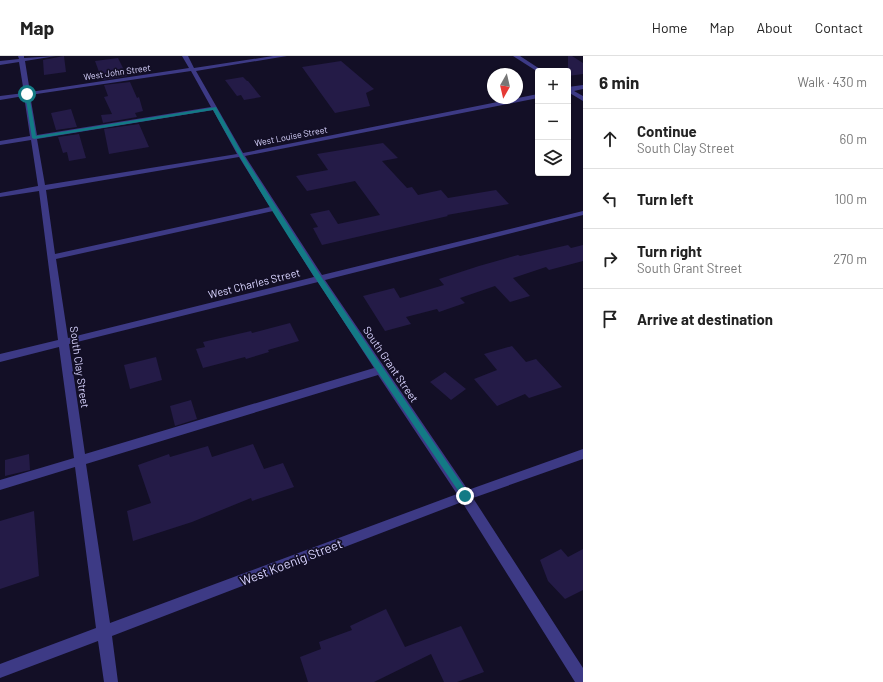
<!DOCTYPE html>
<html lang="en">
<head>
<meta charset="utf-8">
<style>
	:root { --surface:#fff; --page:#f6f6f6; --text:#222; --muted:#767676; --line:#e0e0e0 }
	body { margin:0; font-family:Barlow,sans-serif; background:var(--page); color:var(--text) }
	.controls { position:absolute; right:12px; top:12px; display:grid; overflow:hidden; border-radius:4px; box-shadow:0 1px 3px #0004 }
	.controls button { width:36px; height:36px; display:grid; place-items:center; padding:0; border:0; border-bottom:1px solid var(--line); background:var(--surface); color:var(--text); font:20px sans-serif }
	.compass { position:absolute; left:487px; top:12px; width:36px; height:36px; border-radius:50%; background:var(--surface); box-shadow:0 1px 3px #0004; rotate:188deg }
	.stop { position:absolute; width:12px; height:12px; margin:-9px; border:3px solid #137a85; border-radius:50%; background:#fff }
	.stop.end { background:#137a85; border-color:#fff; box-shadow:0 1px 4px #0008 }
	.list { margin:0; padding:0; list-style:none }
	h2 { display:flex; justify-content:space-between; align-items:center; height:52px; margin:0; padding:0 16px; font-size:17px }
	h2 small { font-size:13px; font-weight:400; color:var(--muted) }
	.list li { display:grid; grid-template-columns:26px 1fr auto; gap:12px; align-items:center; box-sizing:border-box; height:60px; padding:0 16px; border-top:1px solid var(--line) }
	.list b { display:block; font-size:15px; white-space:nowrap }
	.list p { margin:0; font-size:13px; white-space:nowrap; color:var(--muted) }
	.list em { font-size:13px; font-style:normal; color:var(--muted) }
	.icon { flex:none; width:22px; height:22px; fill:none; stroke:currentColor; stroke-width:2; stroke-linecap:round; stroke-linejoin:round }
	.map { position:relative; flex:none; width:583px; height:626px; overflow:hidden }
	header { display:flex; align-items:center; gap:24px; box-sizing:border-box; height:56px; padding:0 20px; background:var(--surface); border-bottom:1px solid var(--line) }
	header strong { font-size:19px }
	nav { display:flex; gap:22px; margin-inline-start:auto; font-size:14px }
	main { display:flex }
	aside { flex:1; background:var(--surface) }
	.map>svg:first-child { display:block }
</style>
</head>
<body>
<header>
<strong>Map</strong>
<nav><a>Home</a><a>Map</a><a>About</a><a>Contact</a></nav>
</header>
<main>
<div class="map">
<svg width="583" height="626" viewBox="0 0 583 626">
	<rect width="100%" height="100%" fill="#130f26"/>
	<path fill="#241b47" d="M64,0l2,16 -22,3 -1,-15z
		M568,0h4l11,7v11l-15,2z
		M118,2l9,18 -25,4 -7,-19z
		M341,5l33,28 -8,4 4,13 -35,7 -33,-46z
		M243,21l4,4h1l13,16 -17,3 -3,-5 -4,1 -12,-16z
		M130,26l7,16 2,-1 4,14 -8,2 2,4 -34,6 -2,-8 11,-1 -8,-17 4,-1 -4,-11z
		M71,53l6,18 -21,3 -5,-17z
		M139,68l10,23 -40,7 -5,-25z
		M79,78l7,24 -17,3 -2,-9 -4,1 -5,-16z
		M383,87l15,15 -16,3 25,27 5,-1 6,8 23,-5 7,8 48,-8 13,14 -62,11 1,1 -126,29 -9,-17 5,-1 -8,-13 19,-4 9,14 42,-9 -25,-34 -48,10 -11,-15 32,-6 -11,-16z
		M568,189l3,3 12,-3v16l-34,9 -3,-3 -33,11 17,18 -20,6 -15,-16 -35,12 5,5 -26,9 -2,-3 -31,8 5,7 -26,7 -22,-35 31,-8 6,10 44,-13 -5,-6 40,-13 39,-11 2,1z
		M290,267l9,18 -31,9 1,2 -23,7 -1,-2 -42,11 -7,-19 9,-2 -2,-5 48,-11 1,2z
		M512,290l14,16 10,-3 26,28 -33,11 -4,-4 -28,12 -23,-27 23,-9 -13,-16z
		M156,301l6,23 -32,9 -6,-24z
		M445,316l21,17 -15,11 -21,-18z
		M191,344l6,19 -22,7 -5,-20z
		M253,388l11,25 19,-6 11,24 -42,14 -1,-3 -59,24 -59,19 -6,-30 24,-8 -13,-38 31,-11 1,3 38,-11 4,11z
		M29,398l1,16 -25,6v-16z
		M34,455l5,65 -39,13v-68z
		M561,493l7,8 15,-8v41l-18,9 -17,-18 -8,-21z
		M386,553l19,38 56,-21 23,46 -27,10h-13l-13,-28 -57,28h-66l-8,-25 21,-8 -2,-7 33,-12 -2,-4z"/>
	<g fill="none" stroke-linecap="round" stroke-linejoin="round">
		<path fill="#3d3a85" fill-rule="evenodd" d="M18,0h6v2l32,-2 -31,5 5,31 159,-24 -7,-12h6l6,12 79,-12h14l-91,15 47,82 295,-59v4l-293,58 77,119 261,-64v4l-258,65 143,210 115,-41v10l-110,39 110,170v14h-8l-113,-180 -350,134 6,46h-14l-6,-41 -98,37v-14l96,-36 -21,-161 -75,23v-10l74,-22 -15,-111 -59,15v-8l58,-14 -19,-149 -39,6v-4l38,-7 -7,-46 -31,5v-4l30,-5 -6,-40 -24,4v-4l24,-3 -5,-31 -19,3v-4l19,-2zM191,15l20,36 -174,28 -7,-40zM213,54l24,44 -192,31 -8,-46zM239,101l31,50 -215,47 -9,-64zM273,155l41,66 -246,61 -12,-79zM318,226l56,86 -289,86 -16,-110zM378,319l79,119 -347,129 -24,-159z
			M513,0h7l23,15 -5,1z
			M583,29v4l-9,2 9,5v5l-15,-9v-5z"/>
	</g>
	<path fill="#137a85" d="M27,37l2,1 7,42 180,-29 27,48 79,123 146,215v5h-5c-85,-127 -176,-254 -250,-388l-179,29 -2,-1 -7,-44z"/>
	<g text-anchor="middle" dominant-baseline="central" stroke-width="3.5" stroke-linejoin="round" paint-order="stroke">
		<g font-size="9" fill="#d9d4ff" stroke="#130f26">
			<text transform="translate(117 16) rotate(-8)">West John Street</text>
			<text transform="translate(291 80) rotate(-11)">West Louise Street</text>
		</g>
		<g font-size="11" fill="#d9d4ff" stroke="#130f26">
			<text transform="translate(254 227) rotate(-14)">West Charles Street</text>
			<text transform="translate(391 308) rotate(56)">South Grant Street</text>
			<text transform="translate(80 311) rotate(82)">South Clay Street</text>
		</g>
		<g font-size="13" fill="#d9d4ff" stroke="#130f26">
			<text transform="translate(291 506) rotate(-21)">West Koenig Street</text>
		</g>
	</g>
</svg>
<div class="controls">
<button>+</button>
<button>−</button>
<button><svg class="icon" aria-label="layers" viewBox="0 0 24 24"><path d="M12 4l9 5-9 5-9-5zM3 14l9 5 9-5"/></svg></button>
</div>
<svg class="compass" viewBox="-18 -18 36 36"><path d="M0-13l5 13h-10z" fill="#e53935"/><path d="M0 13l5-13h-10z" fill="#767676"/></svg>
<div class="stop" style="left:27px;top:38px"></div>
<div class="stop end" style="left:465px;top:440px"></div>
</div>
<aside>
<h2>6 min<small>Walk · 430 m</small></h2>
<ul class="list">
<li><svg class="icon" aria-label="ahead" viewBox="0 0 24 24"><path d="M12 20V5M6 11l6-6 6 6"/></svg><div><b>Continue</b><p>South Clay Street</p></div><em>60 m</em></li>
<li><svg class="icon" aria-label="left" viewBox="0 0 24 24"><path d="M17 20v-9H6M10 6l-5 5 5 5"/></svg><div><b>Turn left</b></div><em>100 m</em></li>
<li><svg class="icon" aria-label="right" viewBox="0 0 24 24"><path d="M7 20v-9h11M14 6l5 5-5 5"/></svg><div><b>Turn right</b><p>South Grant Street</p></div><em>270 m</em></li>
<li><svg class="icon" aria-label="arrive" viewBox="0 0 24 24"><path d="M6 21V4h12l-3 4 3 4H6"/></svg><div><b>Arrive at destination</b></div></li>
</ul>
</aside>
</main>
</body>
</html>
